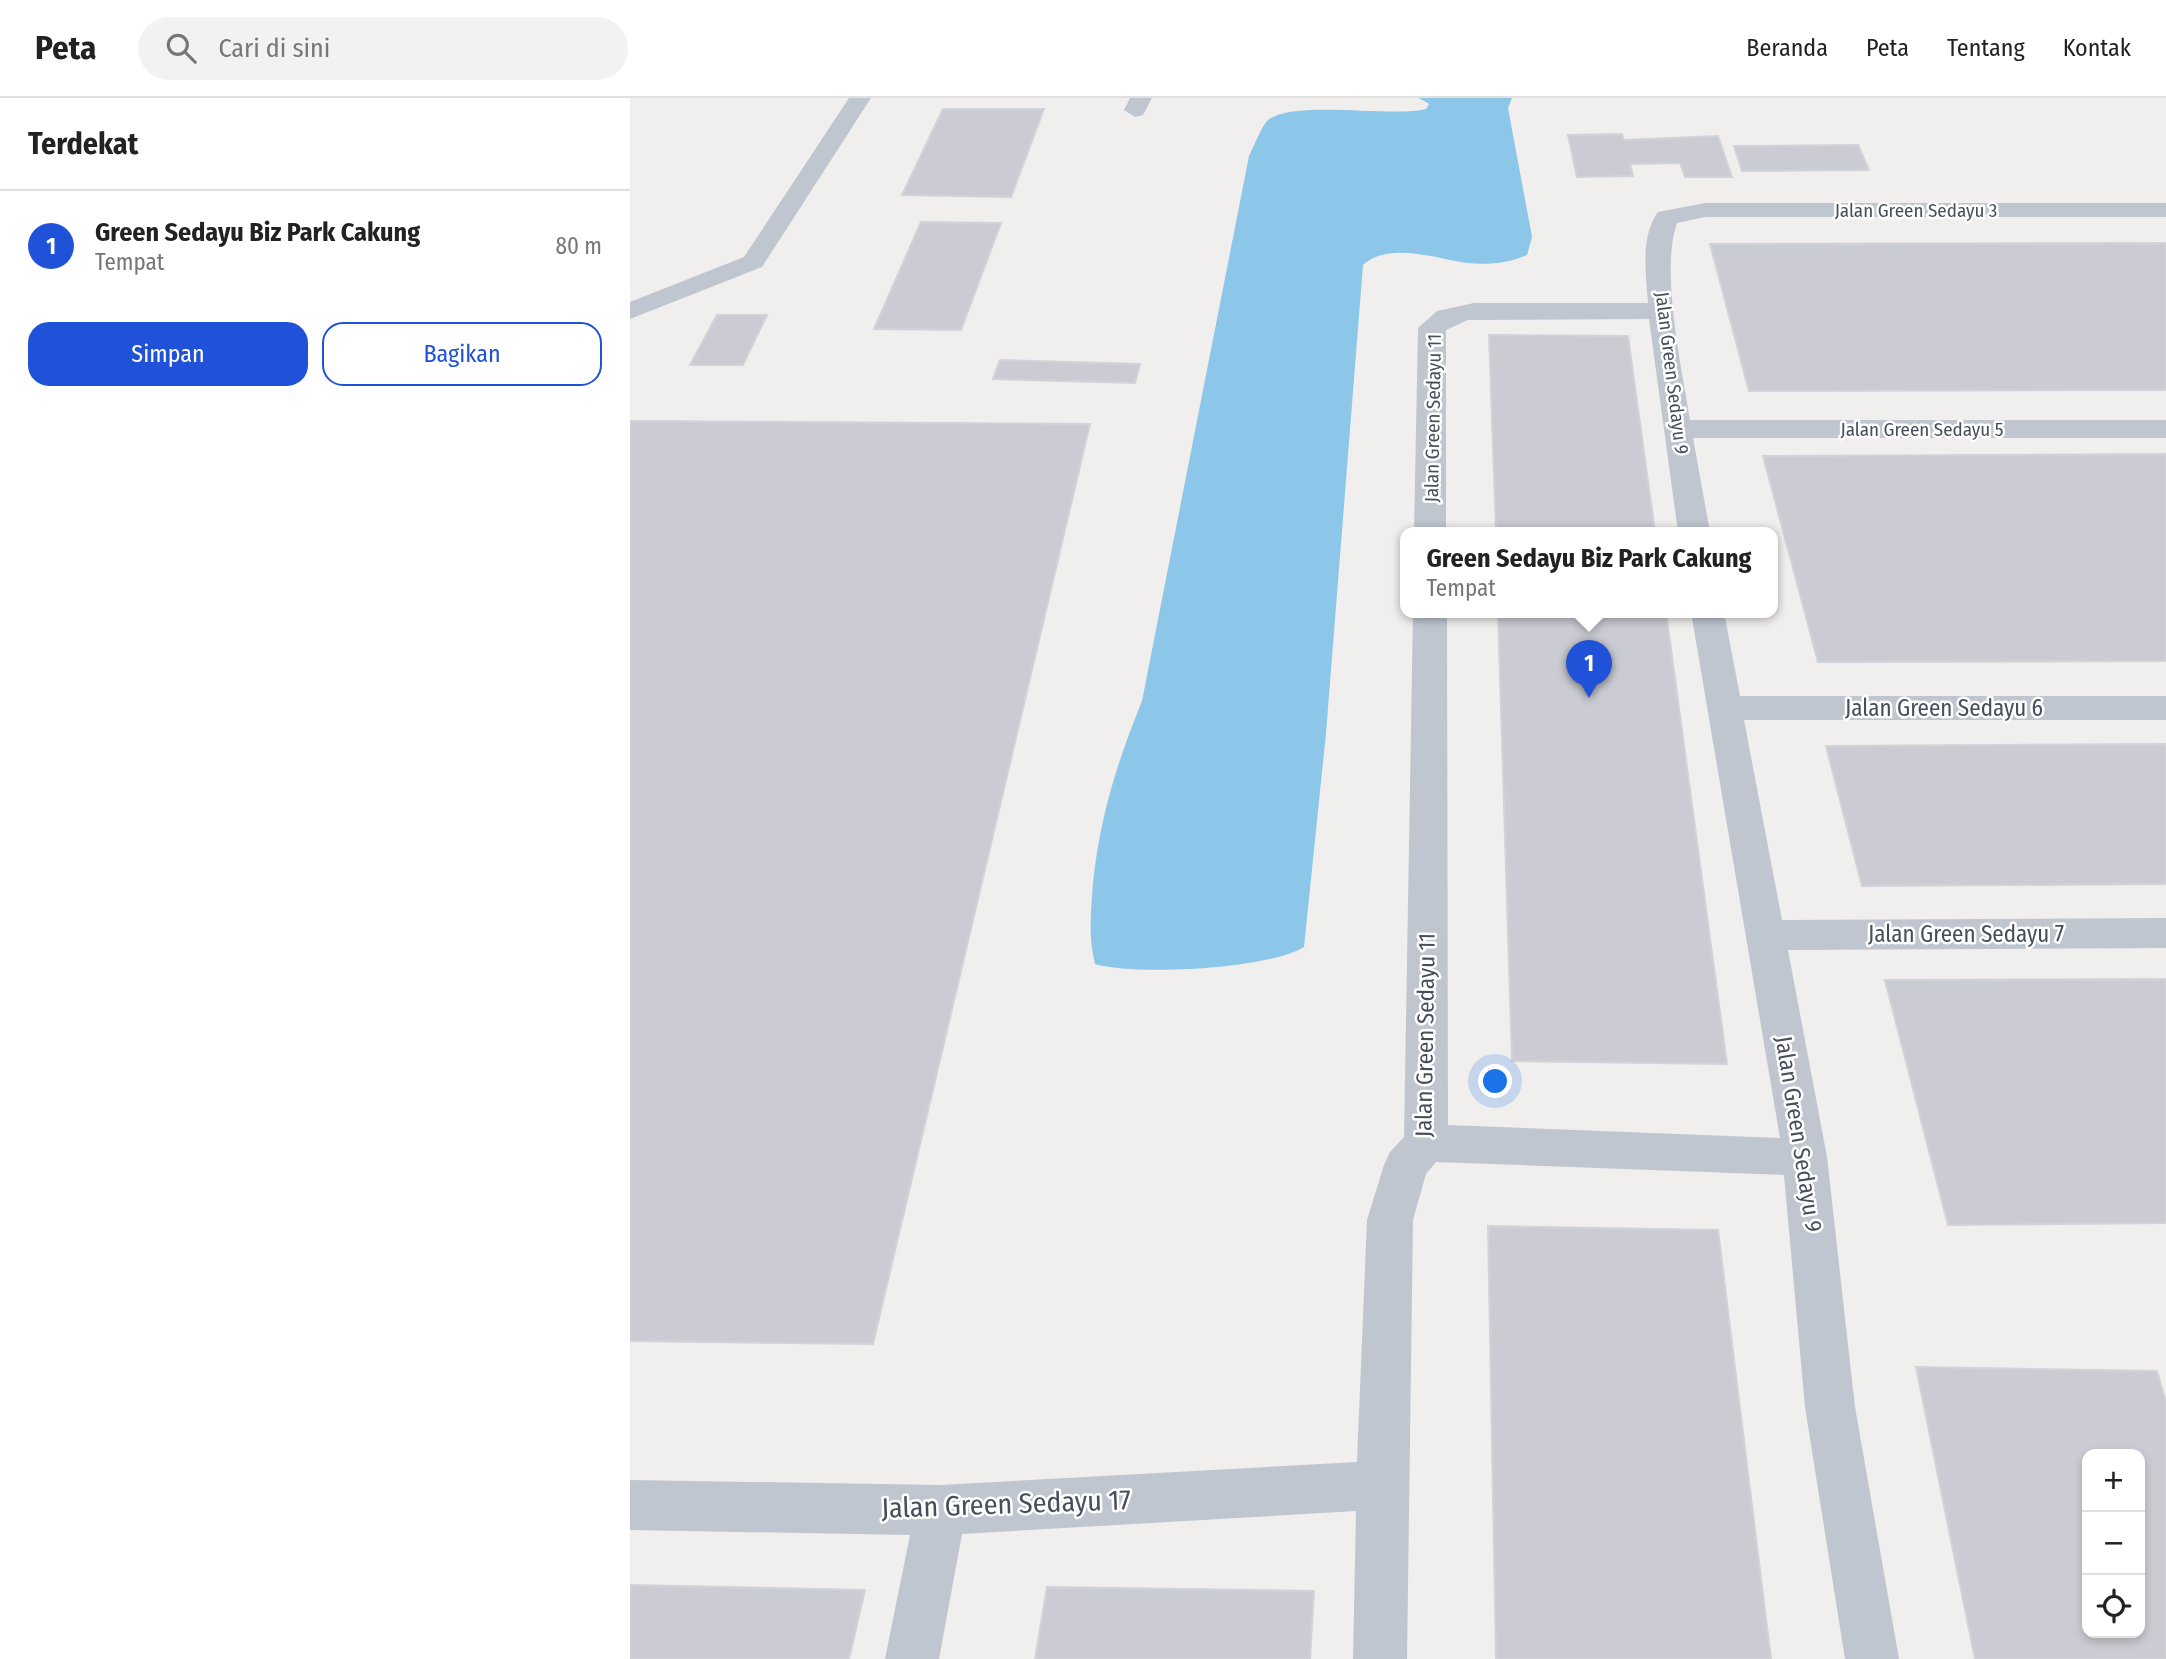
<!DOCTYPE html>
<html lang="id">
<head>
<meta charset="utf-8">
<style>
	:root { --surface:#fff; --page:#f2f2f2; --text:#222; --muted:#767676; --line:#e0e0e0; --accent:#1f51d9 }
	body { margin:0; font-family:"Fira Sans Condensed",sans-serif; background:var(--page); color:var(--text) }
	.controls { position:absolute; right:21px; bottom:21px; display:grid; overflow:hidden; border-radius:14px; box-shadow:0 4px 10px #0003 }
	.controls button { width:63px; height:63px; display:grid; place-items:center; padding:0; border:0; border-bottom:2px solid var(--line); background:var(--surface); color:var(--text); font:35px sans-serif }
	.you { position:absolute; left:866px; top:984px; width:24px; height:24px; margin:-18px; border:5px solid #fff; border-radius:50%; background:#1a73e8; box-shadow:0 0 0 10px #1a73e833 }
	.badge { display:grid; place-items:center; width:46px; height:46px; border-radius:50%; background:var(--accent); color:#fff; font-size:23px; font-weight:700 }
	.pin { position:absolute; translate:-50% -58px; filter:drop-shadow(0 2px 4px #0008) }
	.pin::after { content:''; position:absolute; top:37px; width:24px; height:21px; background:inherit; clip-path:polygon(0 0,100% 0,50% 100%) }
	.popup { position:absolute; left:770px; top:429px; width:378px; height:91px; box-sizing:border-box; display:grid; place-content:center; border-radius:14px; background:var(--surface); filter:drop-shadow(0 2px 5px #0005); font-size:23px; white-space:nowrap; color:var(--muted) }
	.popup b { font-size:26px; color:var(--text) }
	.popup::after { content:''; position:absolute; left:50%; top:100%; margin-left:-14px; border:14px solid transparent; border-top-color:var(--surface) }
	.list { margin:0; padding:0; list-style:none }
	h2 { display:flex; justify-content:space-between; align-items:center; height:91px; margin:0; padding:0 28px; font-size:30px }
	h2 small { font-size:23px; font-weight:400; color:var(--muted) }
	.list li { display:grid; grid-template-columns:46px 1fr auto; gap:21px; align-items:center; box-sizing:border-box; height:112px; padding:0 28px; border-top:2px solid var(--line) }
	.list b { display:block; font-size:26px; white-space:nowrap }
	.list p { margin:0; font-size:23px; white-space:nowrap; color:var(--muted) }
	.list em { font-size:23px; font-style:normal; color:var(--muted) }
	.actions { display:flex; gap:14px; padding:21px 28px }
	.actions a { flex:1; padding:16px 0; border:2px solid var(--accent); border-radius:21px; text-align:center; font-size:24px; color:var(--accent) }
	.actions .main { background:var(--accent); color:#fff }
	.icon { flex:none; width:38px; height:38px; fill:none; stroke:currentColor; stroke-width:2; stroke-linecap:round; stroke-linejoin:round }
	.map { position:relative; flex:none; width:1536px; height:1561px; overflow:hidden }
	header { display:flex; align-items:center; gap:42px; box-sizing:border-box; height:98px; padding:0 35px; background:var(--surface); border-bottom:2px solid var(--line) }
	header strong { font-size:33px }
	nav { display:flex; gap:38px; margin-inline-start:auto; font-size:24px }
	.search { width:490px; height:63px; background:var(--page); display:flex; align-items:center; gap:18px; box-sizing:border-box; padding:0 24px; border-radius:38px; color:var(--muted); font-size:26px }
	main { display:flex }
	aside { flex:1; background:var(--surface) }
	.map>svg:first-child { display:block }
</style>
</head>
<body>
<header>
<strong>Peta</strong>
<div class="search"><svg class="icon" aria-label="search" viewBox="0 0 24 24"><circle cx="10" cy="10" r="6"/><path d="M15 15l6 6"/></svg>Cari di sini</div>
<nav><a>Beranda</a><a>Peta</a><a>Tentang</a><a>Kontak</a></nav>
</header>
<main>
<aside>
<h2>Terdekat<small></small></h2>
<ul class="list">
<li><span class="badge">1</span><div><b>Green Sedayu Biz Park Cakung</b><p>Tempat</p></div><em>80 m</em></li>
</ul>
<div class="actions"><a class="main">Simpan</a><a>Bagikan</a></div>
</aside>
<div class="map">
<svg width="1536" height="1561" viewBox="0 0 1536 1561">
	<rect width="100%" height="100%" fill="#f1eeee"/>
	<path fill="#8cc6e8" d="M789,0h93l-4,10 24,129 -5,18c-19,8 -38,10 -59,8 -32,-4 -78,-22 -105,2l-37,468 -22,214c-35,22 -168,29 -209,17 -7,-28 -4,-52 -2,-81 7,-67 24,-120 49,-182l107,-545c5,-10 10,-24 17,-34 22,-24 124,-4 160,-13l3,-5z"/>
	<path fill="#cbccd3" stroke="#d2d3d9" stroke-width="2" fill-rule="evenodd" d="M313,11h101l-33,88 -109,-2z
		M992,36l2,6 94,-4 14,41h-47l-5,-14 -50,1 3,12 -56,1 -9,-42z
		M1228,47l11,25 -127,1 -8,-25z
		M291,124l80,1 -40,107 -87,-1z
		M1536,145v147l-417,1 -39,-147z
		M87,217h50l-24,50h-53z
		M859,237l139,1 27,196h-159z
		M370,262l140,4 -5,19 -142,-4z
		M0,323l460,3 -217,920 -243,-3z
		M1536,356v207l-348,1 -55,-206z
		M868,514h168l61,452 -215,-3z
		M1536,646v140l-304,2 -36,-140z
		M1536,881v244l-218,2 -63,-245z
		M858,1128l230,4 53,429h-275z
		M1286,1269l241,4 9,31v257h-191zM1457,1356h53v179h-53z
		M0,1487l235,5 -16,69h-219z
		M417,1489l267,4 -4,68h-275z"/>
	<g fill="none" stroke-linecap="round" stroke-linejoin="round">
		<path fill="#bfc6d0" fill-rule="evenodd" d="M219,0h22l-109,169 -132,52v-17l114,-45z
			M500,0h22l-9,17 -8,2 -11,-7z
			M1075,105h461v14h-461l-28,6c-17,47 5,146 13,197h476v18h-473l17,94h-32l-29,-213 -181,1 -22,10v202h-32l4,-204 19,-17 37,-8h174c-2,-30 -8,-66 10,-91z
			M783,514h34l1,513 332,13 -89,-526h33l16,84h426v24h-422l38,200 384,-2v30l-378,2 39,207 28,250 44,252h-54l-40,-252 -21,-232 -348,-13 -10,12 -13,46 -6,439h-54l3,-148 -394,23 -23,125h-54l25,-124 -280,-5v-50l311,5 416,-23 10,-242 17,-55 6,-13 14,-15z"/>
	</g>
	<g text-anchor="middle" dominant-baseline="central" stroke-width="5" stroke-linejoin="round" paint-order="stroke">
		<g font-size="19" fill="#474e5b" stroke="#fff">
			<text x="1286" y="112">Jalan Green Sedayu 3</text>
			<text transform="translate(1042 275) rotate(83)">Jalan Green Sedayu 9</text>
			<text transform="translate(803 320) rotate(-89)">Jalan Green Sedayu 11</text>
			<text x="1292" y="331">Jalan Green Sedayu 5</text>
		</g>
		<g font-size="23" fill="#474e5b" stroke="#fff">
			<text x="1314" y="610">Jalan Green Sedayu 6</text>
			<text x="1336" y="836">Jalan Green Sedayu 7</text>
			<text transform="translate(795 937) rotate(-89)">Jalan Green Sedayu 11</text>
			<text transform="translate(1169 1036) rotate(81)">Jalan Green Sedayu 9</text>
		</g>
		<g font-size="28" fill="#474e5b" stroke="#fff">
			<text transform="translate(376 1406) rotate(-2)">Jalan Green Sedayu 17</text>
		</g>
	</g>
</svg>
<div class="controls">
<button>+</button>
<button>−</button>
<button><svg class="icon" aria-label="locate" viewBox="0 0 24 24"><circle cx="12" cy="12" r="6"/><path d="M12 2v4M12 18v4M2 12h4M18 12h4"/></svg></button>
</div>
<div class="you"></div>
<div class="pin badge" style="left:959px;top:600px">1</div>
<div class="popup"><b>Green Sedayu Biz Park Cakung</b>Tempat</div>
</div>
</main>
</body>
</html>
